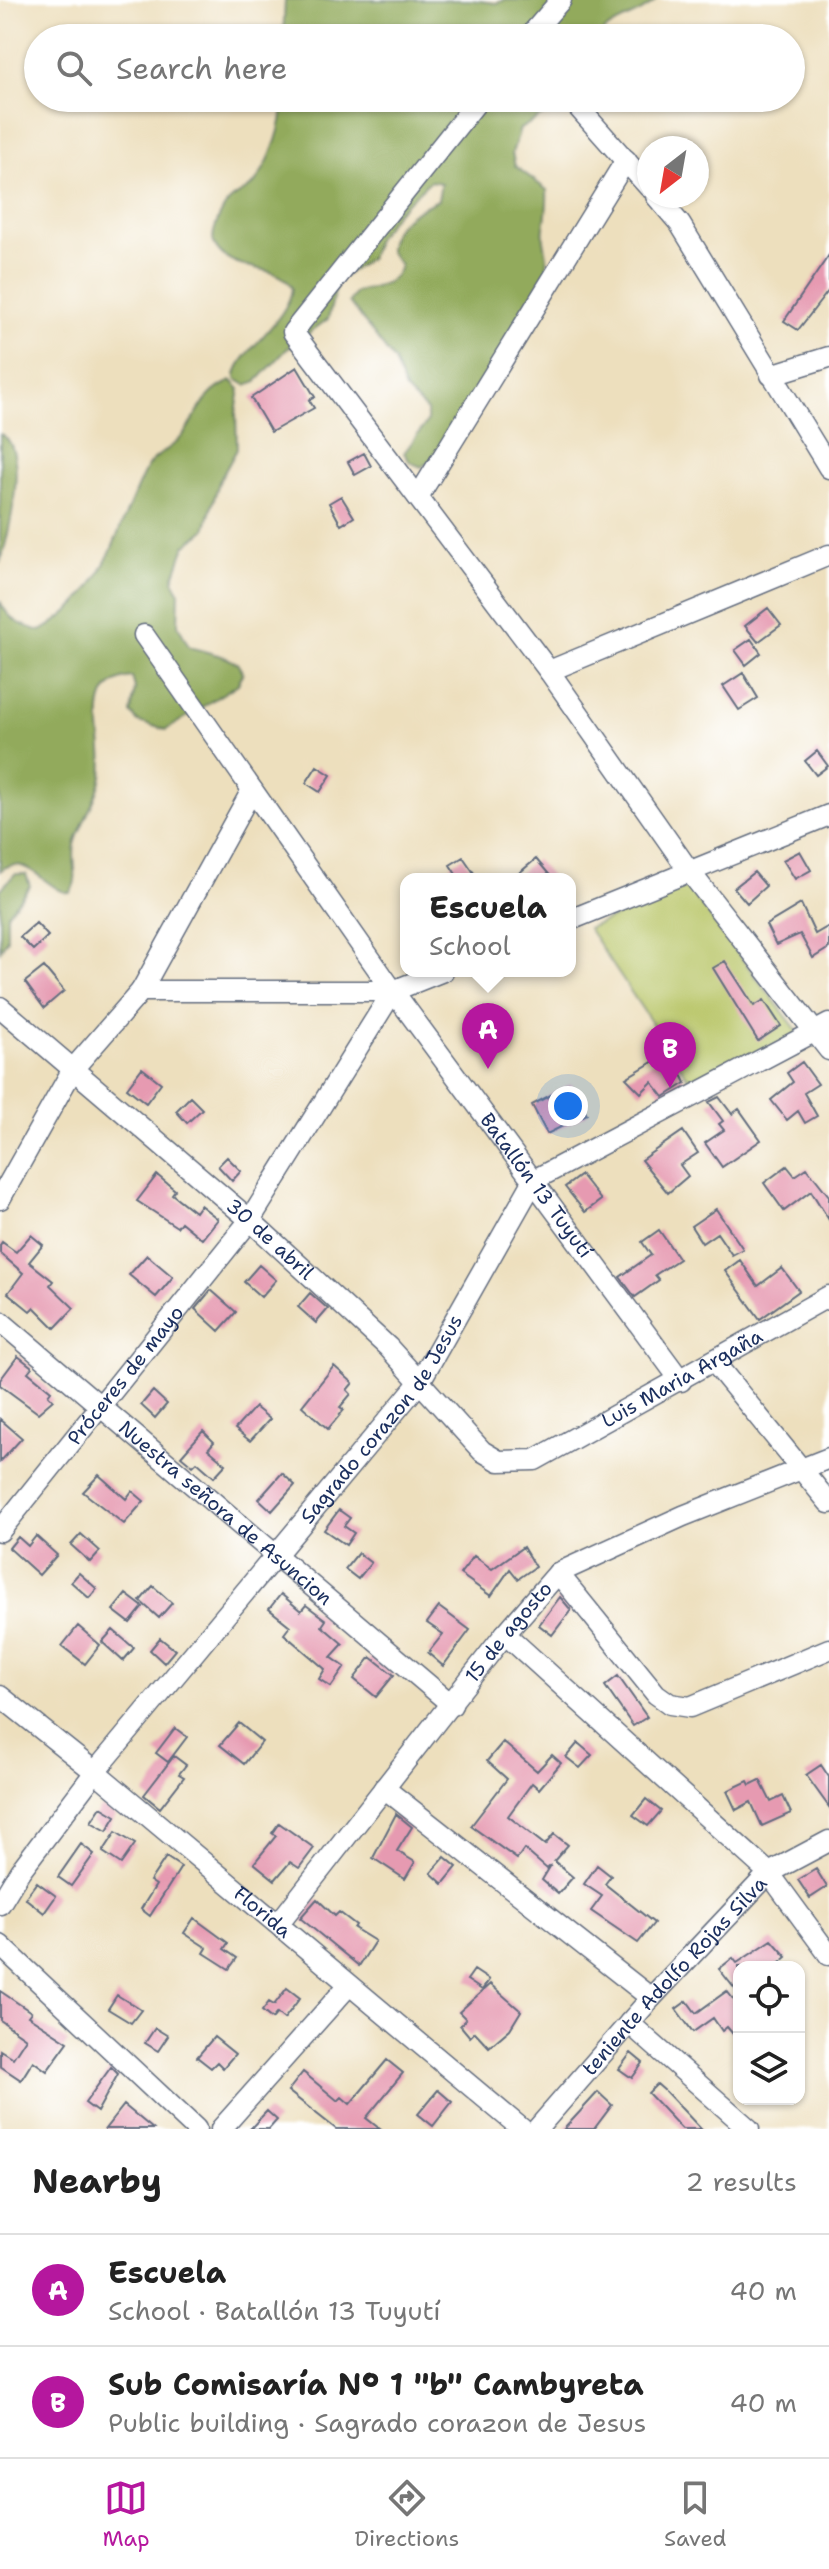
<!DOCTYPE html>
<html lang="en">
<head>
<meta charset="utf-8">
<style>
	:root { --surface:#fff; --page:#f6f6f6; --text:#222; --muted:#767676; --line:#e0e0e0; --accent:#b5179e }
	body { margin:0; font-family:"Shantell Sans",sans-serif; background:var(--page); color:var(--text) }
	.controls { position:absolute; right:24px; bottom:24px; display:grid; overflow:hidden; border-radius:16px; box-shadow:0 2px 6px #0004 }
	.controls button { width:72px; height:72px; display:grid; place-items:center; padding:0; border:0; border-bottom:2px solid var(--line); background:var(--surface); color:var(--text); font:40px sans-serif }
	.compass { position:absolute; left:637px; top:136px; width:72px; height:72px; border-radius:50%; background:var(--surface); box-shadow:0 2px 6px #0004; rotate:211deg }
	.you { position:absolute; left:568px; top:1106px; width:28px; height:28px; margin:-20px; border:6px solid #fff; border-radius:50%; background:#1a73e8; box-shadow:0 0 0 12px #1a73e833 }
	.badge { display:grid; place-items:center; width:52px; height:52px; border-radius:50%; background:var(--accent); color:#fff; font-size:26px; font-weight:700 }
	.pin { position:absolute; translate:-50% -66px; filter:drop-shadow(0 2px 4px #0008) }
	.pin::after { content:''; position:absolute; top:42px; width:28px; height:24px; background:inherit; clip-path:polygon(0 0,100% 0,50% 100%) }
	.popup { position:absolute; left:400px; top:873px; width:176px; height:104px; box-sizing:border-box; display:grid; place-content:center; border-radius:16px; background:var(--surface); filter:drop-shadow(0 2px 6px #0005); font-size:26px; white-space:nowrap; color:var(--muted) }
	.popup b { font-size:30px; color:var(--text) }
	.popup::after { content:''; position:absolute; left:50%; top:100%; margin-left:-16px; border:16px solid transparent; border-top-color:var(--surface) }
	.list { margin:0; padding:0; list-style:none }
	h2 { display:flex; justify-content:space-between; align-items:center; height:104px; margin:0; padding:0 32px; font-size:34px }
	h2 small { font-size:26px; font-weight:400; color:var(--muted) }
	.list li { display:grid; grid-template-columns:52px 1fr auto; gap:24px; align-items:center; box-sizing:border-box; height:112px; padding:0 32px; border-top:2px solid var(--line) }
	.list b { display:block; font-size:30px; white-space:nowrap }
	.list p { margin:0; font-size:26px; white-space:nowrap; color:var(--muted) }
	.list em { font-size:26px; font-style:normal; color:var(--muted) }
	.icon { flex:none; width:44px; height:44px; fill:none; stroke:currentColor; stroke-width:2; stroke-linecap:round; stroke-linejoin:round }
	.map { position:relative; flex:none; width:829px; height:2129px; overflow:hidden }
	.search { position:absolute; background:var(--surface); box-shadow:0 2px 6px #0004; left:24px; right:24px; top:24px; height:88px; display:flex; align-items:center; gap:20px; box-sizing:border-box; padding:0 28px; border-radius:44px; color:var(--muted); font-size:30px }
	.sheet { height:328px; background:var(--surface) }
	nav { display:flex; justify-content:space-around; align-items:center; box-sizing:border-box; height:112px; border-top:2px solid var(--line); background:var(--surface); font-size:22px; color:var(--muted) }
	nav a { display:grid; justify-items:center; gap:4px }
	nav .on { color:var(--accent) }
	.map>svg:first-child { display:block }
</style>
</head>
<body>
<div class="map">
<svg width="829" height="2129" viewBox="0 0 829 2129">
	<rect width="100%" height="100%" fill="#fff"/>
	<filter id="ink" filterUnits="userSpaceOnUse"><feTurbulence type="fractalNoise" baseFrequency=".0125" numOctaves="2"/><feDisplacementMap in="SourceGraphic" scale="16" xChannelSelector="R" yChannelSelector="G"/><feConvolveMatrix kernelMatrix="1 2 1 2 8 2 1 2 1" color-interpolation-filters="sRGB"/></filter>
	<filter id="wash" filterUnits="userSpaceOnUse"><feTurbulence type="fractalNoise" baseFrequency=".006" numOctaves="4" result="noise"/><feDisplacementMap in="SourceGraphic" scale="32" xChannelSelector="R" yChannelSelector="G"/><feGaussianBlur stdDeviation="1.8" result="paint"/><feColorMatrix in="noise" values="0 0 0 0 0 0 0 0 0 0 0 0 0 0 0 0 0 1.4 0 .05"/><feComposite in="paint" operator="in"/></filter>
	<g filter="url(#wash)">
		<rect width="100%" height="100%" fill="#eddfbd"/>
		<path fill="#b8c566" stroke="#6a7a62" stroke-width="2" d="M687,887l112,146 -105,53 -106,-158z"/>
		<path fill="#92aa5b" stroke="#566c5c" stroke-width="2" d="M285,0h186l25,3 9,-3h151c-18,19 -44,19 -58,38h-315z
			M283,98h290l-53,31 -8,24 3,13 32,24c1,15 -1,25 -3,38 -3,16 7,27 2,44l-105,185 -20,10 -11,-5 -6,-9 23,-31v-11l-22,-21 -11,-29 -45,-59 7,-10c18,-5 40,-7 44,-27l-11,-14c0,-28 27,-41 49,-51l3,-17 -11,-2 -33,31 -20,26 -7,20 -32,22 -10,39 -41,30 -30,32 -11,4 -10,-6c-3,-23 53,-57 56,-91 -13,-27 -63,-12 -78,-45 -4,-9 8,-34 14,-40 8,-10 23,-12 29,-23 15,-23 27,-55 26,-82z
			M232,381l8,8 -4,24 1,36 -18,33 -14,48 -20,16 -12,34 6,12 -1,33 11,22 36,10 12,6 6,10 -5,11 -72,46 -28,-8 -7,-9 4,-25 -3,-11c-52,6 -24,67 -30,99 -5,26 -21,45 -27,69 -4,19 6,31 -5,48 -23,-2 -45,-43 -70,-22v-270c8,19 22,25 41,30 66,-37 73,-98 104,-160 8,-17 29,-22 39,-37 15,-22 22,-44 48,-53z
			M0,434c31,12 8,105 0,129z
			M15,874h11l4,12 -23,28v25l-7,12v-61z"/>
		<g id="blocks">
			<path fill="#e69ab1" d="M829,255v35l-31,40 -14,-9z
				M297,367l18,30 -6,3 5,8 -43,24 -20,-34z
				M364,453l7,13 -16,9 -7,-13z
				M341,496l13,21 -13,8 -12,-22z
				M768,608l13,17 -23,17 -13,-16z
				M751,639l10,14 -15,12 -11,-15z
				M743,673l15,25 -19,12 -16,-24z
				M817,751l11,15 -12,9 -11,-14z
				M317,766l14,9 -11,17 -14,-9z
				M800,851l11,19 -16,9 -12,-19z
				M463,857l11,16 -15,6 -9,-14z
				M536,859l17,20h-41z
				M754,872l12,14 -19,17 -13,-15z
				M801,904l14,30 14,-8v22l-16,10 -13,-24 -24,11 -10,-20z
				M36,923l12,13 -15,14 -13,-13z
				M725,961l29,45 10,-6 17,26 -23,15 -45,-73z
				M44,967l20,24 -20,17 -19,-26z
				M671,1051l15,32 -19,12 -3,2 -12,-15 -11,11 -15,-15z
				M802,1062l16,22 -14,9 13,23 -12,7 -7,-12 -11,9 -16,-20 22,-18 -6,-9z
				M142,1068l19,15 -15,20 -19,-15z
				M571,1084l16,30 -40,20 -15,-29z
				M190,1097l12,12 -15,14 -11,-12z
				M719,1097l13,17 7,-5 22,31 -39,27 -17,-24 19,-13 -5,-6 4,-3 -14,-19z
				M683,1131l15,22 -18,12 8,11 -20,17 -27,-33z
				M227,1157l14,14 -9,10 -14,-15z
				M787,1166l8,10 12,-8 22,28v24l-18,-29 -27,20 -20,-28z
				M157,1175l18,15 -3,4 23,18 5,-7 18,14 -16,20 -21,-17 -4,5 -40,-26z
				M581,1175l20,25 -16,12 -20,-25z
				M716,1209l27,40 -11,6 -15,-22 -15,10 -11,-17z
				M659,1230l20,29 -24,16 4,5 -24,17 -15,-20 31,-22 -9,-13z
				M31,1235l12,10 -14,17 24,19 -3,4 24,23 -19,20 -21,-21 -4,4 -22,-18 15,-20 -23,-20v-8l2,-3 14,10z
				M147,1255l26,22 -17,20 -27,-22z
				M740,1260l18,26 24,-18 17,23 -39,28 -35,-48z
				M259,1265l17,15 -15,17 -17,-15z
				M211,1290l25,22 -17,19 -24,-22z
				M310,1293l18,16 -12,14 -18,-16z
				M18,1356l14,11 -4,5 23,19 -3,4 5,5 -15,13 -38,-28v-5z
				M334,1366l19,17 -6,7 4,4 -11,13 4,3 -16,19 -26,-23z
				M153,1391l14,13 -12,14 -14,-13z
				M255,1407l15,12 -20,22 -15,-12z
				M0,1419l22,19 -22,24z
				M203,1431l11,11 -6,7 18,15 -12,13 -17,-15 -4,4 -12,-10z
				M282,1473l13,12 -23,26 -13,-12z
				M99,1475l27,24 6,-8 12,10 -20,23 -41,-32z
				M339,1510l11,8 -6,8 10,7 -8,12 -22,-15z
				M81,1534l19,17 -10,11 -19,-17z
				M36,1536l21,19 -18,20 -30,-27 9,-11 10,9z
				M523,1547l12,20 -17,12 -8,-10 -19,27 -31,-22 14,-18 18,13z
				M358,1553l13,10 -13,16 -13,-10z
				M79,1573l18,16 -8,9 -18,-16z
				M153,1586l19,17 -13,15 -19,-17z
				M126,1594l17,13 -13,16 -17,-13z
				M281,1594l20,17 5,-6 20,15 -4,6 21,18 -12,13 14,10 -14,20 -12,-8 6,-10 -41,-35 6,-8 -21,-17z
				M560,1597l11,13 -19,25 -13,-10z
				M439,1607l31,23 -27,36 -15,-13 15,-19 -16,-11z
				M78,1626l22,19 -15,19 -23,-18z
				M113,1630l21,18 -11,13 -21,-19z
				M160,1638l15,12 -11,13 -14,-13z
				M371,1657l23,18 -18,22 -22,-18z
				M618,1676l29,41 -14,9 -28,-40z
				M239,1723l23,19 -18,22 -24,-19z
				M175,1728l12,9 -19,25 -12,-9z
				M503,1742l34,29 15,-16 9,8 -22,26 -7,-6 -24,33 37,29 9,-11 14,11 -14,16 19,16 -15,17 -16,-14 9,-15 -4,4 -23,-20 -7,10 -46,-33 36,-47 -20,-18z
				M578,1743l14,12 -12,13 -14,-11z
				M174,1756l12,9 -7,9 5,3 -24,31 -16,-13z
				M821,1765l8,12v30l-23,-32z
				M760,1780l11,22 12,-6 8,17 -29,13 -11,-24 -15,8 -9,-19 21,-10 2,4z
				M646,1799l15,12 -13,15 -15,-11z
				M101,1807l15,9 -9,15 -16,-9z
				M396,1814l16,13 -15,24 18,11 -10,17 -32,-21z
				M279,1823l35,25 -15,20 -9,-6 -15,18 -21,-17 22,-27 -4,-3z
				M116,1832l19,12 -14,20 -18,-12z
				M81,1844l13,10 -23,32 -13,-9z
				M166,1857l15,10 -31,49 -9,-7 15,-24 -6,-4z
				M445,1857l12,10 -14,17 -12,-11z
				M597,1865l14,11 -6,8 49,39 -16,20 -47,-32 11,-15 -18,-12z
				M816,1869l11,18 -17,11 -12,-18z
				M37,1882l19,14 -12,17 -19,-15z
				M317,1899l18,17 4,-4 17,13 -2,3 21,13 -16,25 -59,-48z
				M194,1918l34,25 -4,6 13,9 -8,11 -25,-16 3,-5 -23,-15z
				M772,1940l15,17 -12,10h-36v27l-20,-25 14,-11 4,5z
				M474,1970l15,10 -7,10 -15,-10z
				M490,1984l31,27 -11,18 -21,18 -14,-15 -5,5 -10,-12 6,-6 -7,-7z
				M287,1988l13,10 -16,21 -7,-6 -5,6 -10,-8 7,-9 5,3z
				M0,1991l31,21 -3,4 40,26 -21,29 -14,-10 -12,19 -21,-14v-16l13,8 13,-20 -26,-18z
				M727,1991l12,16v34l-12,-14 -5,4 -9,-13 -20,14 -17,-23 11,-8 9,12z
				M117,1995l24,15 -10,13 -23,-14z
				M155,2028l13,8 -10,15 -13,-8z
				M214,2037l21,17 -12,14 -6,-6 -6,6 -14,-11z
				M631,2053l12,10 -11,15 -13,-9z
				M387,2060l16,13 -37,45 14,11h-44l-48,-38 15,-19 35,29 4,-4 8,7z
				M111,2067l7,7 -21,38 -12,-9z
				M657,2084l9,8 35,37h-19l-34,-36z
				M438,2090l14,12 -19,24 -15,-12z
				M598,2092l14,13 -18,24h-30z
				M124,2105l29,24h-48z
				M267,2111l10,9 -8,9h-19z"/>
		</g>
	</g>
	<g filter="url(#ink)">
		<use href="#blocks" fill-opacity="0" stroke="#646d7f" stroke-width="2"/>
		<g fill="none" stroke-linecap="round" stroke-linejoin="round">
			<g stroke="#646d7f" stroke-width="23">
				<g id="minor">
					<path d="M528,38l33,-38"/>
					<path d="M480,98l-187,234 256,339 141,201 139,178"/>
					<path d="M570,98l79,89"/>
					<path d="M656,196l24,28 149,244"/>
					<path d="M771,375l58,-18"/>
					<path d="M418,497l208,-337"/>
					<path id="s1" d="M144,635l249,356 288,390"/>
					<path d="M549,671l280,-116"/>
					<path d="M570,920l259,-105"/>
					<path d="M141,991l111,-201"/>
					<path id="s2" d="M0,1007l250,213 138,127 94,104 17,10 36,-1 294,-164"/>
					<path d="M0,1199l73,-130 68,-78h252l50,-20"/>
					<path id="s3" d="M0,1321l452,384"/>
					<path d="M714,1362l115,141"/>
					<path id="s4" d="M0,1531l250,-311 143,-229"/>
					<path d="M558,1573l98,121 14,10 20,3 139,-58"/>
					<path d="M505,1634l264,239 60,82"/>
					<path id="s5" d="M0,1696l104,83 418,350"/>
					<path d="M384,1788l267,210"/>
					<path id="s6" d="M0,1904l20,-33 75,-99 324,-389 115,-203 295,-156"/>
					<path id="s7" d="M278,1924l227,-290 53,-61 125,-57 146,-58"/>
					<path d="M0,1945l196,184"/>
					<path d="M629,2023l120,106"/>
					<path d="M221,2129l128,-144"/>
					<path id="s8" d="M537,2129l114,-131 118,-125 60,-32"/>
				</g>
			</g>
			<use href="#minor" stroke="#fff" stroke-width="20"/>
		</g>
	</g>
	<g text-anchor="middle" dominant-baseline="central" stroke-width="7" stroke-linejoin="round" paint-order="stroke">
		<g font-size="20" fill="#1b2f5e" stroke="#fff">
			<text stroke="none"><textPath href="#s1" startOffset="676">Batallón 13 Tuyutí</textPath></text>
			<text stroke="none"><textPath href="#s2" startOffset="356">30 de abril</textPath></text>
			<text stroke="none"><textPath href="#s4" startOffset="200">Próceres de mayo</textPath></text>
			<text stroke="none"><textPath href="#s2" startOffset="880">Luis Maria Argaña</textPath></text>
			<text stroke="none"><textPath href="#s6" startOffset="618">Sagrado corazon de Jesus</textPath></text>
			<text stroke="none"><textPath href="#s3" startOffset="296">Nuestra señora de Asuncion</textPath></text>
			<text stroke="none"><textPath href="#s7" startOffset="372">15 de agosto</textPath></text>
			<text stroke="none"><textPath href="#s5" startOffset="340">Florida</textPath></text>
			<text stroke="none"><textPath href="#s8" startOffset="206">teniente Adolfo Rojas Silva</textPath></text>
		</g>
	</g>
</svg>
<div class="controls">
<button><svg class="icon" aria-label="locate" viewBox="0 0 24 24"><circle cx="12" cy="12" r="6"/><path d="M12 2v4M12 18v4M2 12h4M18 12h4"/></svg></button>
<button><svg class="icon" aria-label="layers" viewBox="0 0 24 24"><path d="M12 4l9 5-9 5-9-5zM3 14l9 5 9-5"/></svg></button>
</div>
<svg class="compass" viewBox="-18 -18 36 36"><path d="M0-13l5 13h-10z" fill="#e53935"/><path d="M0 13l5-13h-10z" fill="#767676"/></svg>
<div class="you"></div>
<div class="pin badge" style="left:488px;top:1069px">A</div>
<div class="popup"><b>Escuela</b>School</div>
<div class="pin badge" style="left:670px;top:1088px">B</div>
<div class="search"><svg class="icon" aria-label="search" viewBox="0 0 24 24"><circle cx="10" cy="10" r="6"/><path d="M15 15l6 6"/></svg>Search here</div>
</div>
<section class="sheet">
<h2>Nearby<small>2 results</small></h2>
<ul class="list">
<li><span class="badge">A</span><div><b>Escuela</b><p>School · Batallón 13 Tuyutí</p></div><em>40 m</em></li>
<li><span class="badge">B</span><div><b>Sub Comisaría N° 1 &quot;b&quot; Cambyreta</b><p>Public building · Sagrado corazon de Jesus</p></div><em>40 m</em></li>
</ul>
</section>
<nav>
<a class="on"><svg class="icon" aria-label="map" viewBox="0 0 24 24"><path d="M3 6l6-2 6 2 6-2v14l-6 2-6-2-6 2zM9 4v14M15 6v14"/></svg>Map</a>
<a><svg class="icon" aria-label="directions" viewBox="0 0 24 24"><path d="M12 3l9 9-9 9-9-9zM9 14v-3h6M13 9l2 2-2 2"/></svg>Directions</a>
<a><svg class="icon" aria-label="saved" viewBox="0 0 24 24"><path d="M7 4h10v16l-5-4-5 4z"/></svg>Saved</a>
</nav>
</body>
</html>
